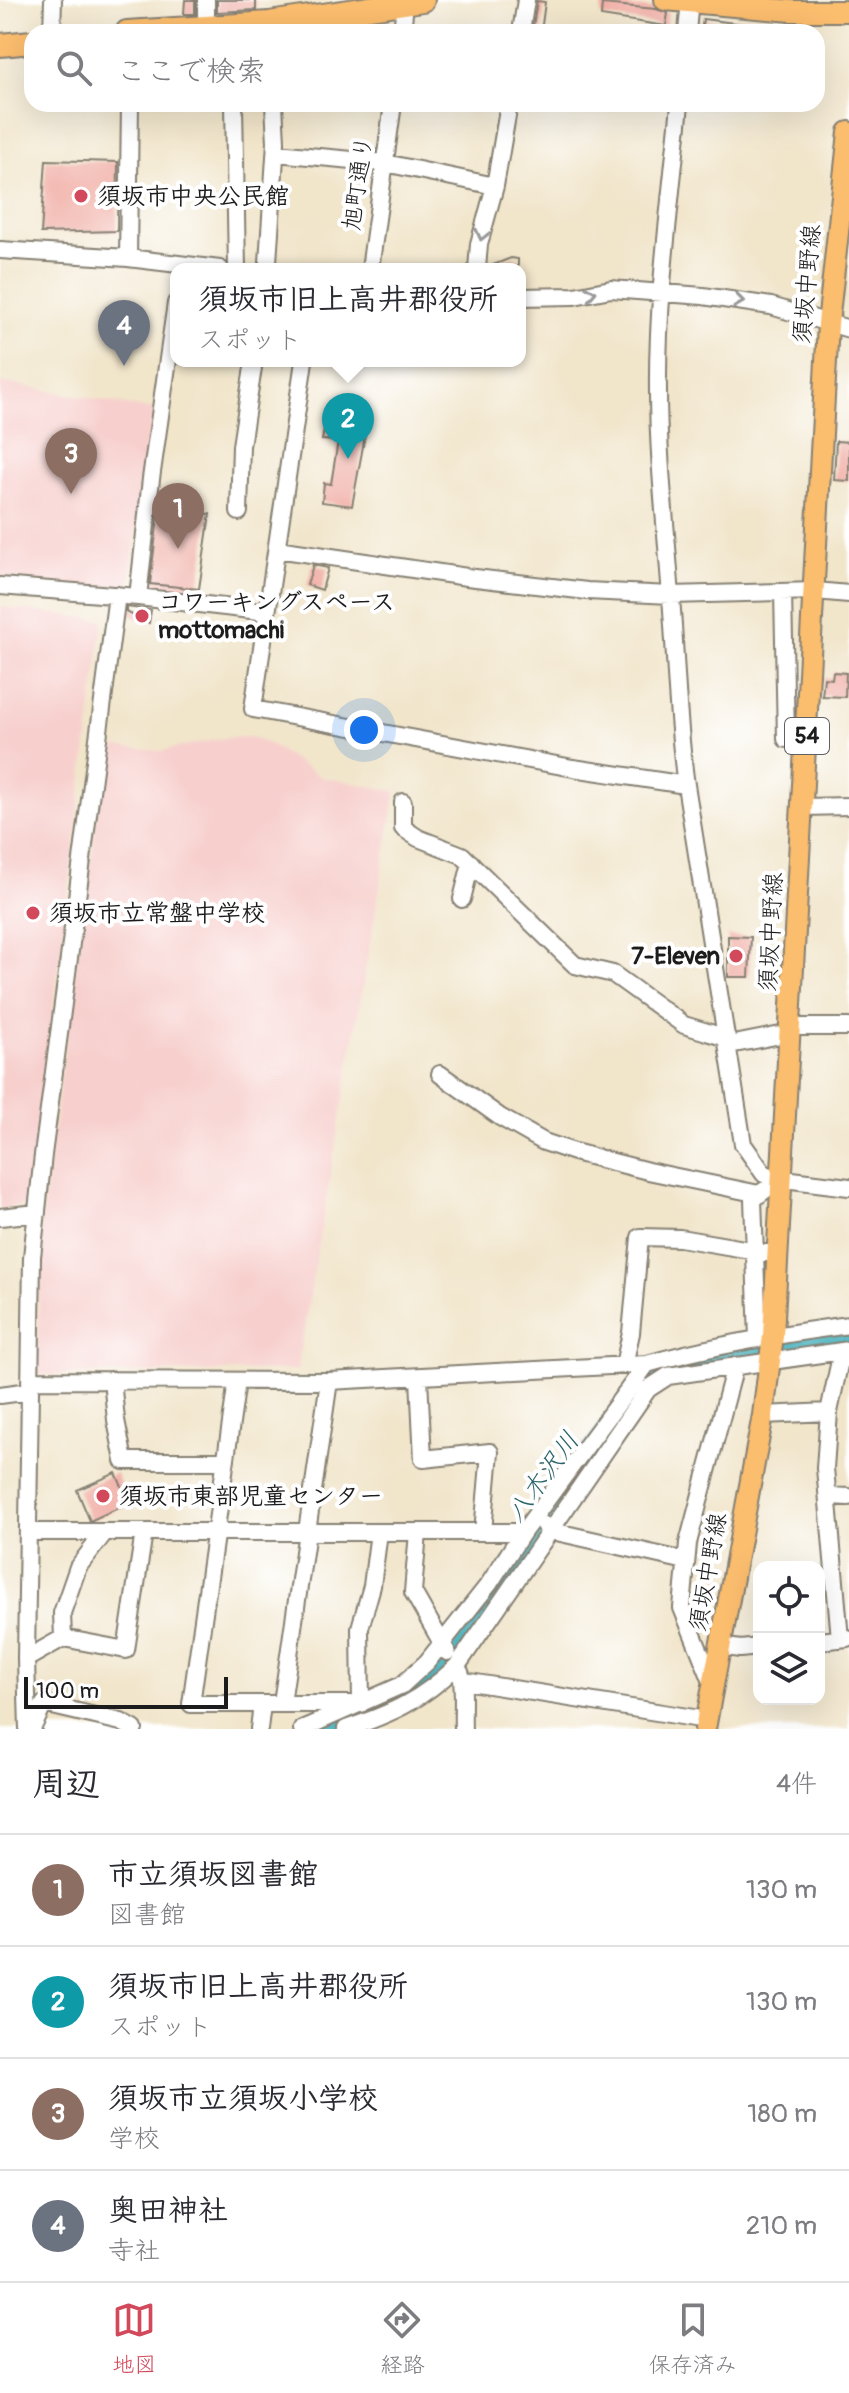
<!DOCTYPE html>
<html lang="ja">
<head>
<meta charset="utf-8">
<style>
	:root { --surface:#fff; --page:#f2f2f3; --text:#2b2b33; --muted:#7c7c81; --line:#e1e1e2; --accent:#d1495b }
	body { margin:0; font-family:Pangolin,"Klee One",sans-serif; background:var(--page); color:var(--text) }
	.controls { position:absolute; right:24px; bottom:24px; display:grid; overflow:hidden; border-radius:16px; box-shadow:0 8px 32px #0002 }
	.controls button { width:72px; height:72px; display:grid; place-items:center; padding:0; border:0; border-bottom:2px solid var(--line); background:var(--surface); color:var(--text); font:40px sans-serif }
	.scale { position:absolute; left:24px; bottom:20px; width:204px; box-sizing:border-box; padding-left:8px; border:4px solid #1c1c1c; border-top:0; font-size:22px; line-height:28px; white-space:nowrap; color:#1c1c1c; -webkit-text-stroke:6px #fff; paint-order:stroke }
	.you { position:absolute; left:364px; top:730px; width:28px; height:28px; margin:-20px; border:6px solid #fff; border-radius:50%; background:#1a73e8; box-shadow:0 0 0 12px #1a73e833 }
	.badge { display:grid; place-items:center; width:52px; height:52px; border-radius:50%; background:var(--accent); color:#fff; font-size:26px; font-weight:700 }
	.pin { position:absolute; translate:-50% -66px; filter:drop-shadow(0 2px 4px #0008) }
	.pin::after { content:''; position:absolute; top:42px; width:28px; height:24px; background:inherit; clip-path:polygon(0 0,100% 0,50% 100%) }
	.popup { position:absolute; left:170px; top:263px; width:356px; height:104px; box-sizing:border-box; display:grid; place-content:center; border-radius:16px; background:var(--surface); filter:drop-shadow(0 2px 6px #0005); font-size:26px; white-space:nowrap; color:var(--muted) }
	.popup b { font-size:30px; color:var(--text) }
	.popup::after { content:''; position:absolute; left:50%; top:100%; margin-left:-16px; border:16px solid transparent; border-top-color:var(--surface) }
	.list { margin:0; padding:0; list-style:none }
	h2 { display:flex; justify-content:space-between; align-items:center; height:104px; margin:0; padding:0 32px; font-size:34px }
	h2 small { font-size:26px; font-weight:400; color:var(--muted) }
	.list li { display:grid; grid-template-columns:52px 1fr auto; gap:24px; align-items:center; box-sizing:border-box; height:112px; padding:0 32px; border-top:2px solid var(--line) }
	.list b { display:block; font-size:30px; white-space:nowrap }
	.list p { margin:0; font-size:26px; white-space:nowrap; color:var(--muted) }
	.list em { font-size:26px; font-style:normal; color:var(--muted) }
	.icon { flex:none; width:44px; height:44px; fill:none; stroke:currentColor; stroke-width:2; stroke-linecap:round; stroke-linejoin:round }
	.map { position:relative; flex:none; width:849px; height:1729px; overflow:hidden }
	.search { position:absolute; background:var(--surface); box-shadow:0 8px 32px #0002; left:24px; right:24px; top:24px; height:88px; display:flex; align-items:center; gap:20px; box-sizing:border-box; padding:0 28px; border-radius:24px; color:var(--muted); font-size:30px }
	.sheet { height:552px; background:var(--surface) }
	nav { display:flex; justify-content:space-around; align-items:center; box-sizing:border-box; height:112px; border-top:2px solid var(--line); background:var(--surface); font-size:22px; color:var(--muted) }
	nav a { display:grid; justify-items:center; gap:4px }
	nav .on { color:var(--accent) }
	.map>svg:first-child { display:block }
</style>
</head>
<body>
<div class="map">
<svg width="849" height="1729" viewBox="0 0 849 1729">
	<rect width="100%" height="100%" fill="#fff"/>
	<filter id="ink" filterUnits="userSpaceOnUse"><feTurbulence type="fractalNoise" baseFrequency=".0125" numOctaves="2"/><feDisplacementMap in="SourceGraphic" scale="16" xChannelSelector="R" yChannelSelector="G"/><feConvolveMatrix kernelMatrix="1 2 1 2 8 2 1 2 1" color-interpolation-filters="sRGB"/></filter>
	<filter id="wash" filterUnits="userSpaceOnUse"><feTurbulence type="fractalNoise" baseFrequency=".006" numOctaves="4" result="noise"/><feDisplacementMap in="SourceGraphic" scale="32" xChannelSelector="R" yChannelSelector="G"/><feGaussianBlur stdDeviation="1.8" result="paint"/><feColorMatrix in="noise" values="0 0 0 0 0 0 0 0 0 0 0 0 0 0 0 0 0 1.4 0 .05"/><feComposite in="paint" operator="in"/></filter>
	<g filter="url(#wash)">
		<rect width="100%" height="100%" fill="#f1e5ca"/>
		<path fill="#f7d0ce" d="M0,382l154,28 -25,175 -37,3 -92,-9z
			M0,607l103,13 -75,585 -28,4z
			M252,737l19,8 50,32 75,14 -99,579 -261,5 6,-160 65,-469 55,5 62,-13z"/>
		<g fill="none" stroke-linecap="round" stroke-linejoin="round">
			<path stroke="#3babb8" stroke-width="24" d="M324,1729l80,-32 32,-25 69,-92 71,-106 75,-98 32,-12 166,-26"/>
		</g>
		<g id="blocks">
			<path fill="#f0aaa1" d="M185,0h10v14h-11z
				M217,0h39v10l-39,2z
				M537,1l8,1 -4,30h-9z
				M602,4l54,5 12,4 -2,13 -65,-10z
				M703,19l47,6v7h-49z
				M46,160l72,2 -1,69 -76,2z
				M511,258l7,1v10h-30v-2z
				M343,411l14,1 -2,5 13,2 -16,87 -30,-4 2,-19 7,1 7,-43 -16,-1 5,-25 15,3z
				M836,441l13,1v39l-15,-1z
				M159,508l51,6 -11,75 -49,-5z
				M313,565l15,3 -6,22 -15,-5z
				M126,607l25,3 -2,13 -23,-11z
				M833,672l13,1 -1,24 -23,-1 2,-18 8,1z
				M728,936l23,1 -2,40h-21z
				M116,1473l13,30 -39,18 -13,-31z"/>
		</g>
	</g>
	<g filter="url(#ink)">
		<use href="#blocks" fill-opacity="0" stroke="#868073" stroke-width="2"/>
		<g fill="none" stroke-linecap="round" stroke-linejoin="round">
			<g stroke="#868073" stroke-width="20">
				<path id="minor" d="M206,0v26
					M52,32l1,-32
					M402,32l3,-28
					M521,32l5,-32
					M687,32l3,-32
					M680,104c-9,95 -23,191 -22,286 0,69 8,137 13,207 5,63 6,126 15,188l57,359 21,30 20,5 65,8
					M234,105l3,164
					M276,153l109,10 110,23
					M0,250l128,8 92,11
					M128,258l2,-154
					M270,269l-2,-7 8,-120 -2,-38
					M370,269l23,-165
					M477,269l2,-25 16,-58 14,-82
					M520,297l54,-1 37,-7 92,7 68,10 78,23
					M304,361l-51,348 320,59 113,17
					M239,512l2,-66 13,-85
					M277,549l190,28 120,14 84,4 144,-4 34,3
					M0,586l138,11 129,15
					M783,592l3,147
					M138,597l13,-118 25,-176
					M403,802v26l15,10 44,17 113,110 38,9 71,51 43,13
					M803,807l46,-1
					M462,899l9,-36
					M792,1027h57
					M729,1045l62,-12
					M440,1074l60,43 44,25 30,10 74,19 111,23
					M0,1217l37,-4
					M758,1339l-5,-140 12,-9
					M624,1365l7,-32 9,-96 40,1 99,17
					M419,1378l4,81 67,-7 -7,80
					M30,1380l299,1 318,-17c66,-19 134,-30 202,-39
					M112,1380l4,40 8,41h100
					M237,1381l-46,323h160
					M0,1395l30,-4
					M829,1412l-4,56 15,171
					M763,1415l66,-3 13,-61
					M828,1496l21,1
					M544,1525l8,6 134,30
					M29,1532h494
					M418,1532l-5,60 34,60
					M63,1638l-1,-25 16,-46 27,-35
					M819,1641l28,-3
					M721,1646l19,3 19,-2
					M26,1659l37,-21 63,12 18,-118
					M460,1672c5,11 2,42 3,57
					M464,1681l242,39
					M713,1684l-31,-76 6,-65 47,-177
					M282,1703l47,-322
					M361,1704l-1,-76 12,-42 7,-54
					M28,1729l-2,-70 6,-402 11,-102 74,-560
					M32,1729l12,-25 77,18 13,7
					M259,1729l3,-25
					M302,1729l100,-44 25,-23 62,-78 34,-52 124,-168
					M346,1729c47,-16 74,-28 111,-63l191,-277 20,-13 181,-26"/>
			</g>
			<g stroke="#868073" stroke-width="24">
				<path id="major" d="M665,0l127,11h57
					M705,1729l58,-314 10,-79 55,-1012 21,-192"/>
			</g>
			<g stroke="#868073" stroke-width="26">
				<path id="highway" d="M127,32l142,-9 154,-23
					M0,45l32,-3"/>
			</g>
			<use href="#minor" stroke="#fff" stroke-width="16"/>
			<use href="#major" stroke="#fbbd6e" stroke-width="20"/>
			<use href="#highway" stroke="#fbbd6e" stroke-width="22"/>
		</g>
		<defs><path id="oneway-chevron" d="M-2-3.5L2.5 0L-2 3.5" fill="none" stroke-width="1.6" stroke-linecap="round" stroke-linejoin="round" transform="scale(2)"/></defs>
		<g stroke="#999">
			<use href="#oneway-chevron" transform="translate(482 235) rotate(103)"/>
			<use href="#oneway-chevron" transform="translate(591 293) rotate(-11)"/>
			<use href="#oneway-chevron" transform="translate(739 301) rotate(8)"/>
		</g>
	</g>
	<g fill="#d1495b" stroke="#fff" stroke-width="3">
		<circle cx="81" cy="196" r="8"/>
		<circle cx="142" cy="616" r="8"/>
		<circle cx="33" cy="913" r="8"/>
		<circle cx="736" cy="956" r="8"/>
		<circle cx="103" cy="1496" r="8"/>
	</g>
	<g text-anchor="middle" dominant-baseline="central" stroke-width="8" stroke-linejoin="round" paint-order="stroke">
		<rect fill="#fff" stroke="#606060" stroke-width="2" x="785" y="718" width="44" height="36" rx="6"/>
		<g font-size="22" font-weight="bold" fill="#1c1c1c">
			<text x="807" y="736">54</text>
		</g>
		<g font-size="24" fill="#1c1c1c" stroke="#fff">
			<text transform="translate(358 183) rotate(-82)">旭町通り</text>
			<text transform="translate(807 284) rotate(-85)">須坂中野線</text>
			<text transform="translate(771 932) rotate(-87)">須坂中野線</text>
			<text transform="translate(708 1572) rotate(-80)">須坂中野線</text>
		</g>
		<g font-size="24" font-weight="bold" fill="#1c1c1c" stroke="#fff" text-anchor="start">
			<text x="97" y="196">須坂市中央公民館</text>
			<text x="158" y="602">コワーキングスペース<tspan x="158" dy="28">mottomachi</tspan></text>
			<text x="49" y="913">須坂市立常盤中学校</text>
			<text x="720" y="956" text-anchor="end">7-Eleven</text>
			<text x="119" y="1496">須坂市東部児童センター</text>
		</g>
		<g font-size="26" font-style="italic" fill="#2c646a" stroke="#fff">
			<text transform="translate(543 1477) rotate(-54)">八木沢川</text>
		</g>
	</g>
</svg>
<div class="controls">
<button><svg class="icon" aria-label="locate" viewBox="0 0 24 24"><circle cx="12" cy="12" r="6"/><path d="M12 2v4M12 18v4M2 12h4M18 12h4"/></svg></button>
<button><svg class="icon" aria-label="layers" viewBox="0 0 24 24"><path d="M12 4l9 5-9 5-9-5zM3 14l9 5 9-5"/></svg></button>
</div>
<div class="scale">100 m</div>
<div class="you"></div>
<div class="pin badge" style="left:178px;top:549px;background:#8d6e63">1</div>
<div class="pin badge" style="left:348px;top:459px;background:#0f9aa8">2</div>
<div class="popup"><b>須坂市旧上高井郡役所</b>スポット</div>
<div class="pin badge" style="left:71px;top:494px;background:#8d6e63">3</div>
<div class="pin badge" style="left:124px;top:366px;background:#6b7280">4</div>
<div class="search"><svg class="icon" aria-label="search" viewBox="0 0 24 24"><circle cx="10" cy="10" r="6"/><path d="M15 15l6 6"/></svg>ここで検索</div>
</div>
<section class="sheet">
<h2>周辺<small>4件</small></h2>
<ul class="list">
<li><span class="badge" style="background:#8d6e63">1</span><div><b>市立須坂図書館</b><p>図書館</p></div><em>130 m</em></li>
<li><span class="badge" style="background:#0f9aa8">2</span><div><b>須坂市旧上高井郡役所</b><p>スポット</p></div><em>130 m</em></li>
<li><span class="badge" style="background:#8d6e63">3</span><div><b>須坂市立須坂小学校</b><p>学校</p></div><em>180 m</em></li>
<li><span class="badge" style="background:#6b7280">4</span><div><b>奥田神社</b><p>寺社</p></div><em>210 m</em></li>
</ul>
</section>
<nav>
<a class="on"><svg class="icon" aria-label="map" viewBox="0 0 24 24"><path d="M3 6l6-2 6 2 6-2v14l-6 2-6-2-6 2zM9 4v14M15 6v14"/></svg>地図</a>
<a><svg class="icon" aria-label="directions" viewBox="0 0 24 24"><path d="M12 3l9 9-9 9-9-9zM9 14v-3h6M13 9l2 2-2 2"/></svg>経路</a>
<a><svg class="icon" aria-label="saved" viewBox="0 0 24 24"><path d="M7 4h10v16l-5-4-5 4z"/></svg>保存済み</a>
</nav>
</body>
</html>
